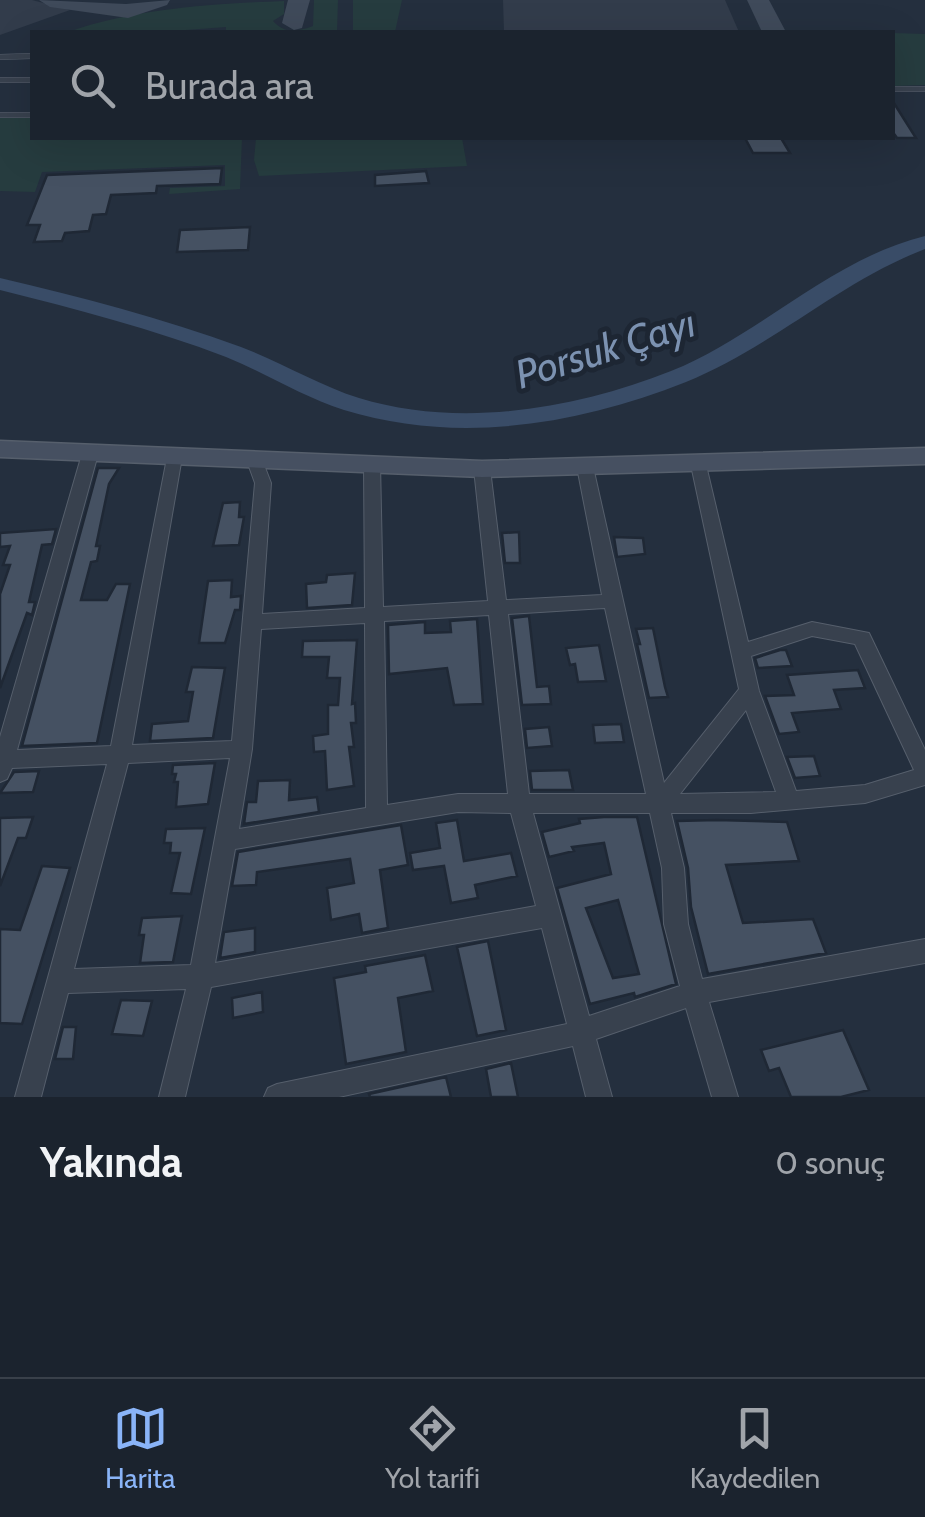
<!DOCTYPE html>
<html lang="tr">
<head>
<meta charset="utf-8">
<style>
	:root { --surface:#1b232e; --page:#242b36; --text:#f1f3f6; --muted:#a0a4aa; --line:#39404a; --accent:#8ab4f8 }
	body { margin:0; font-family:Cabin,sans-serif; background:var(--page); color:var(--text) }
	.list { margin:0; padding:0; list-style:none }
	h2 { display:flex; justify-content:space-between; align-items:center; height:130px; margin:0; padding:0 40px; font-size:42px }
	h2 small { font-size:32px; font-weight:400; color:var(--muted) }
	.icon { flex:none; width:55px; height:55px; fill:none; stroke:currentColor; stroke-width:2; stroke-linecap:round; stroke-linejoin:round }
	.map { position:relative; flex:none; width:925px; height:1097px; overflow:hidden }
	.search { position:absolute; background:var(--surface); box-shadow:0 10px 40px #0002; left:30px; right:30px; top:30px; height:110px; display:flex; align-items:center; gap:25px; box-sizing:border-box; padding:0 35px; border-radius:0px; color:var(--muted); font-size:38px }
	.sheet { height:280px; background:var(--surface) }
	nav { display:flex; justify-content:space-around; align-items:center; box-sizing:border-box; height:140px; border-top:2px solid var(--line); background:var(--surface); font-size:28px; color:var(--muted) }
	nav a { display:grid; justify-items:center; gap:5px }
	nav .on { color:var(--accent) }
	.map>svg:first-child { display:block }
</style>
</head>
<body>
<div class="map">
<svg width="925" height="1097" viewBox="0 0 925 1097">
	<rect width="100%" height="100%" fill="#242f3e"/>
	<path fill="#323c4b" d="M0,0h32l38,10 -70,25z
		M503,0h222l14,32h-235z"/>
	<path fill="#263c3f" d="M314,0h24l-1,32h-111v-5l-67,5h-91c69,-24 143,-28 216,-31v13l-11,7c12,13 24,11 40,5z
		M353,0h49l-7,32h-42z
		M893,33l32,1v51l-32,1z
		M32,117v21h210l-2,51 -71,5 1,-6 55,-2v-21l-183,7 -7,20 -35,-1v-73z
		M256,138h206l5,28 -208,10 -5,-16z"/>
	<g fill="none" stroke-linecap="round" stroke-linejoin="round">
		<path fill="#394c67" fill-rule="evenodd" d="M925,236v13c-86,33 -154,99 -239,133 -109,43 -228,63 -342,28 -41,-13 -78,-37 -118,-53 -73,-28 -150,-48 -226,-67v-12c81,19 162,40 241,69 40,15 77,38 118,51 101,31 216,11 312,-27 89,-36 160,-112 254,-135z"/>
		<path fill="#3f4a5a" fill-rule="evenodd" d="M39,0l87,4 44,-4 -3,5 -39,13 -78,-11z
			M288,0h22l-8,28 -8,2 -12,-7z
			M747,0h22l17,32h-24z"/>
	</g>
	<path fill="#455162" stroke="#1f2835" stroke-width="2.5" fill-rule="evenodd" d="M892,100l24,38h-19l-5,-7z
		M745,138h36l9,15h-37z
		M222,168l-2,16 -63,2 -1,7 -45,2 -5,19 -13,1 -4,16 -24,2 -3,8 -28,1 6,-17h-13l20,-50z
		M426,171l3,12 -54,3v-11z
		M250,227l-2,23 -71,2 3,-22z
		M98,468h21l-10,16 -13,62h4l-3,15 -6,1 -10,38h26l9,-16h14l-33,159 -75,3z
		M240,502l-1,15h5l-5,28 -26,1 10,-43z
		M56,529l-4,15 -10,1 -13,57h6l-3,13 -5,-2 -27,75v-94l10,-29h-7l7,-19 -10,1v-14z
		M519,532l1,31h-15l-3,-30z
		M614,537l29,1 2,16 -28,3z
		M355,573l-3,32 -45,3 -1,-24 20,-2 1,-7z
		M232,580l-1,17 10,-1 -1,14h-5l-10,33h-26l9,-62z
		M529,616l8,71 12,-1 2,18 -29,1 -10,-87z
		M477,619l6,85 -29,1 -7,-37 -58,6 -1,-49 37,-3v11l26,-1 -1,-11z
		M653,628l12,59 3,10 -19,1 -12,-54h3l-4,-15z
		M357,640l-5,64 3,-1 1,20h-5l3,24h-5l5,39 -27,4 -2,-39 -11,1 -1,-16 15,-2v-29h10l2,-27h-13l2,-21h-27l1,-16z
		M599,645l7,36 -28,1 -3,-18 -5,1 -4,-17z
		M780,650h6l6,16 -34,2 -3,-10z
		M192,667l33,1 -12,70 -63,3 2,-17 36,-3 5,-29h-7z
		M858,670l7,18 -31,2 7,19 -49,4 7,19 -20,2 -14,-38 29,-1 -7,-20z
		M621,724l3,18 -29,1 -2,-18z
		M549,727l3,19 -25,2 -2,-19z
		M814,756l6,20 -25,2 -8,-21z
		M215,763l-7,41 -32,3 2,-25h-4l2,-8h-4l1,-9z
		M569,770l4,20h-41l-2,-19z
		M39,771l-6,21 -33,1 14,-21z
		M290,780l-1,20 28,-3 2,15 -75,12 3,-22h9l2,-21z
		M33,817l-7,21h-8l-18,48v-68z
		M604,817h33l39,167 -41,13 -1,-4 -44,11 -33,-116 54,-14 -7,-31 -32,4 2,4 -25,6 -7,-25 38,-9 -1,-4zM618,900l21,74 -26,4 -27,-70z
		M457,820l7,41 47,-8 6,23 -42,9 3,13 -27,5 -7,-37 -31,4 -3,-17 30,-5 -4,-25z
		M717,820l70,2 12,39 -73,4 17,58 70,-4 13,34 -118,21 -17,-67 -3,-39 -11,-47z
		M401,825l7,40 -28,5 8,58 -26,5 -3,-19 -28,6 -4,-32 27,-5 -4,-24 -93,13 -1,13 -24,1 6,-34z
		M205,828l-14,66 -20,-1 9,-40h-10l1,-10h-7l2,-14z
		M42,866l28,2 -48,156 -22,-1v-94l20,1z
		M182,916l-9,46 -33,1 4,-28h-5l3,-17z
		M255,928v24l-35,6 4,-26z
		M488,941l18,89 -29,6 -20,-89z
		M425,955l8,36 -35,7 8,54 -60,12 -12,-86 32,-6 -1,-6z
		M262,992l1,20 -30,6 -1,-20z
		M121,1000l31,1 -9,35 -31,-2z
		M63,1027h13l-3,32h-18z
		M843,1030l26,60 -28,7h-50l-12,-29 -10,3 -8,-21z
		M511,1063l7,34h-27l-5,-28z
		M446,1077l5,20h-81l-1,-3z"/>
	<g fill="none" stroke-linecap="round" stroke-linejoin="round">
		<g stroke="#565f6c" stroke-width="6">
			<path id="lane" d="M0,57l32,-1
				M0,80h32
				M892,89h33
				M0,115h32"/>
		</g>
		<g stroke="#565f6c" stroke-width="2">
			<path id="street" d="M90,449l8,5 -81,296 94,-4 57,-293h12l2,4 -50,288 100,-4 23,-258 -8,-22 2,-4h12l10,26 -9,131 103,-6 -1,-145 8,-6 8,6 3,144 105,-6 -14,-132 8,-6 8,6 16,131 96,-5 -25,-128 8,-6 8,6 71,316 75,-94 -48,-224 2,-4h12l43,181 64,-20 57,11 56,117v35l-60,18 -114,10h-80l13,55 4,56 14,55 223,-40v24l-216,39 29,95h-26l-26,-89 -90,31 16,58h-26l-13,-51 -234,51h-75l4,-9 9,-4 290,-60 -25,-96 -331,59 -26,110h-26l27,-108 -118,4 -27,104h-26l92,-333 -95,4 -5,11 -7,3v-45l82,-283zM605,608l41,186h-117l-21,-180zM489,615l19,179h-50l-71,11 -3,-184zM365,623l1,185 -127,21 13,-80 9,-120zM812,636l43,8 59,126 -49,15 -69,6 -37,-100 -8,-35zM746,710l30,82 -96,2zM230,758l-39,207 -117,4 54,-206zM458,812l53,1 25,93 -321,57 20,-114zM533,813h117l12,55 2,56 16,62 -91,30z"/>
		</g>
		<g stroke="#565f6c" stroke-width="3">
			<path id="secondary" d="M0,441l482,20 443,-13v16l-443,13 -482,-20z"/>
		</g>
		<use href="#lane" stroke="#38414e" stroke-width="5"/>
		<use href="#street" fill="#38414e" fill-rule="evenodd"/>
		<use href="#secondary" fill="#465061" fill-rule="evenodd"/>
	</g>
	<g text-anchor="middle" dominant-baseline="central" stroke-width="10" stroke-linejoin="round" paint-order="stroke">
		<g font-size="40" font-style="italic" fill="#7c92b1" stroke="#1d2633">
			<text transform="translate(605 348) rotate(-17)">Porsuk Çayı</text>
		</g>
	</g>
</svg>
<div class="search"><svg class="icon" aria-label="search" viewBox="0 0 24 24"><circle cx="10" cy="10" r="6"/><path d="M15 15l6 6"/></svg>Burada ara</div>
</div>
<section class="sheet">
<h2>Yakında<small>0 sonuç</small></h2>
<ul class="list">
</ul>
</section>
<nav>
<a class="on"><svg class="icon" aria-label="map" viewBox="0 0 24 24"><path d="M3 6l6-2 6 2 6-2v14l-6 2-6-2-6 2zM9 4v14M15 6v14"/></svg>Harita</a>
<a><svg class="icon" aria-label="directions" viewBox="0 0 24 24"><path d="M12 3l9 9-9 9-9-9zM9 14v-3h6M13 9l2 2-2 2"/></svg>Yol tarifi</a>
<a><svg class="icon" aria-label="saved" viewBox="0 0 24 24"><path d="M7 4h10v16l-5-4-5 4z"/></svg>Kaydedilen</a>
</nav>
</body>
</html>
